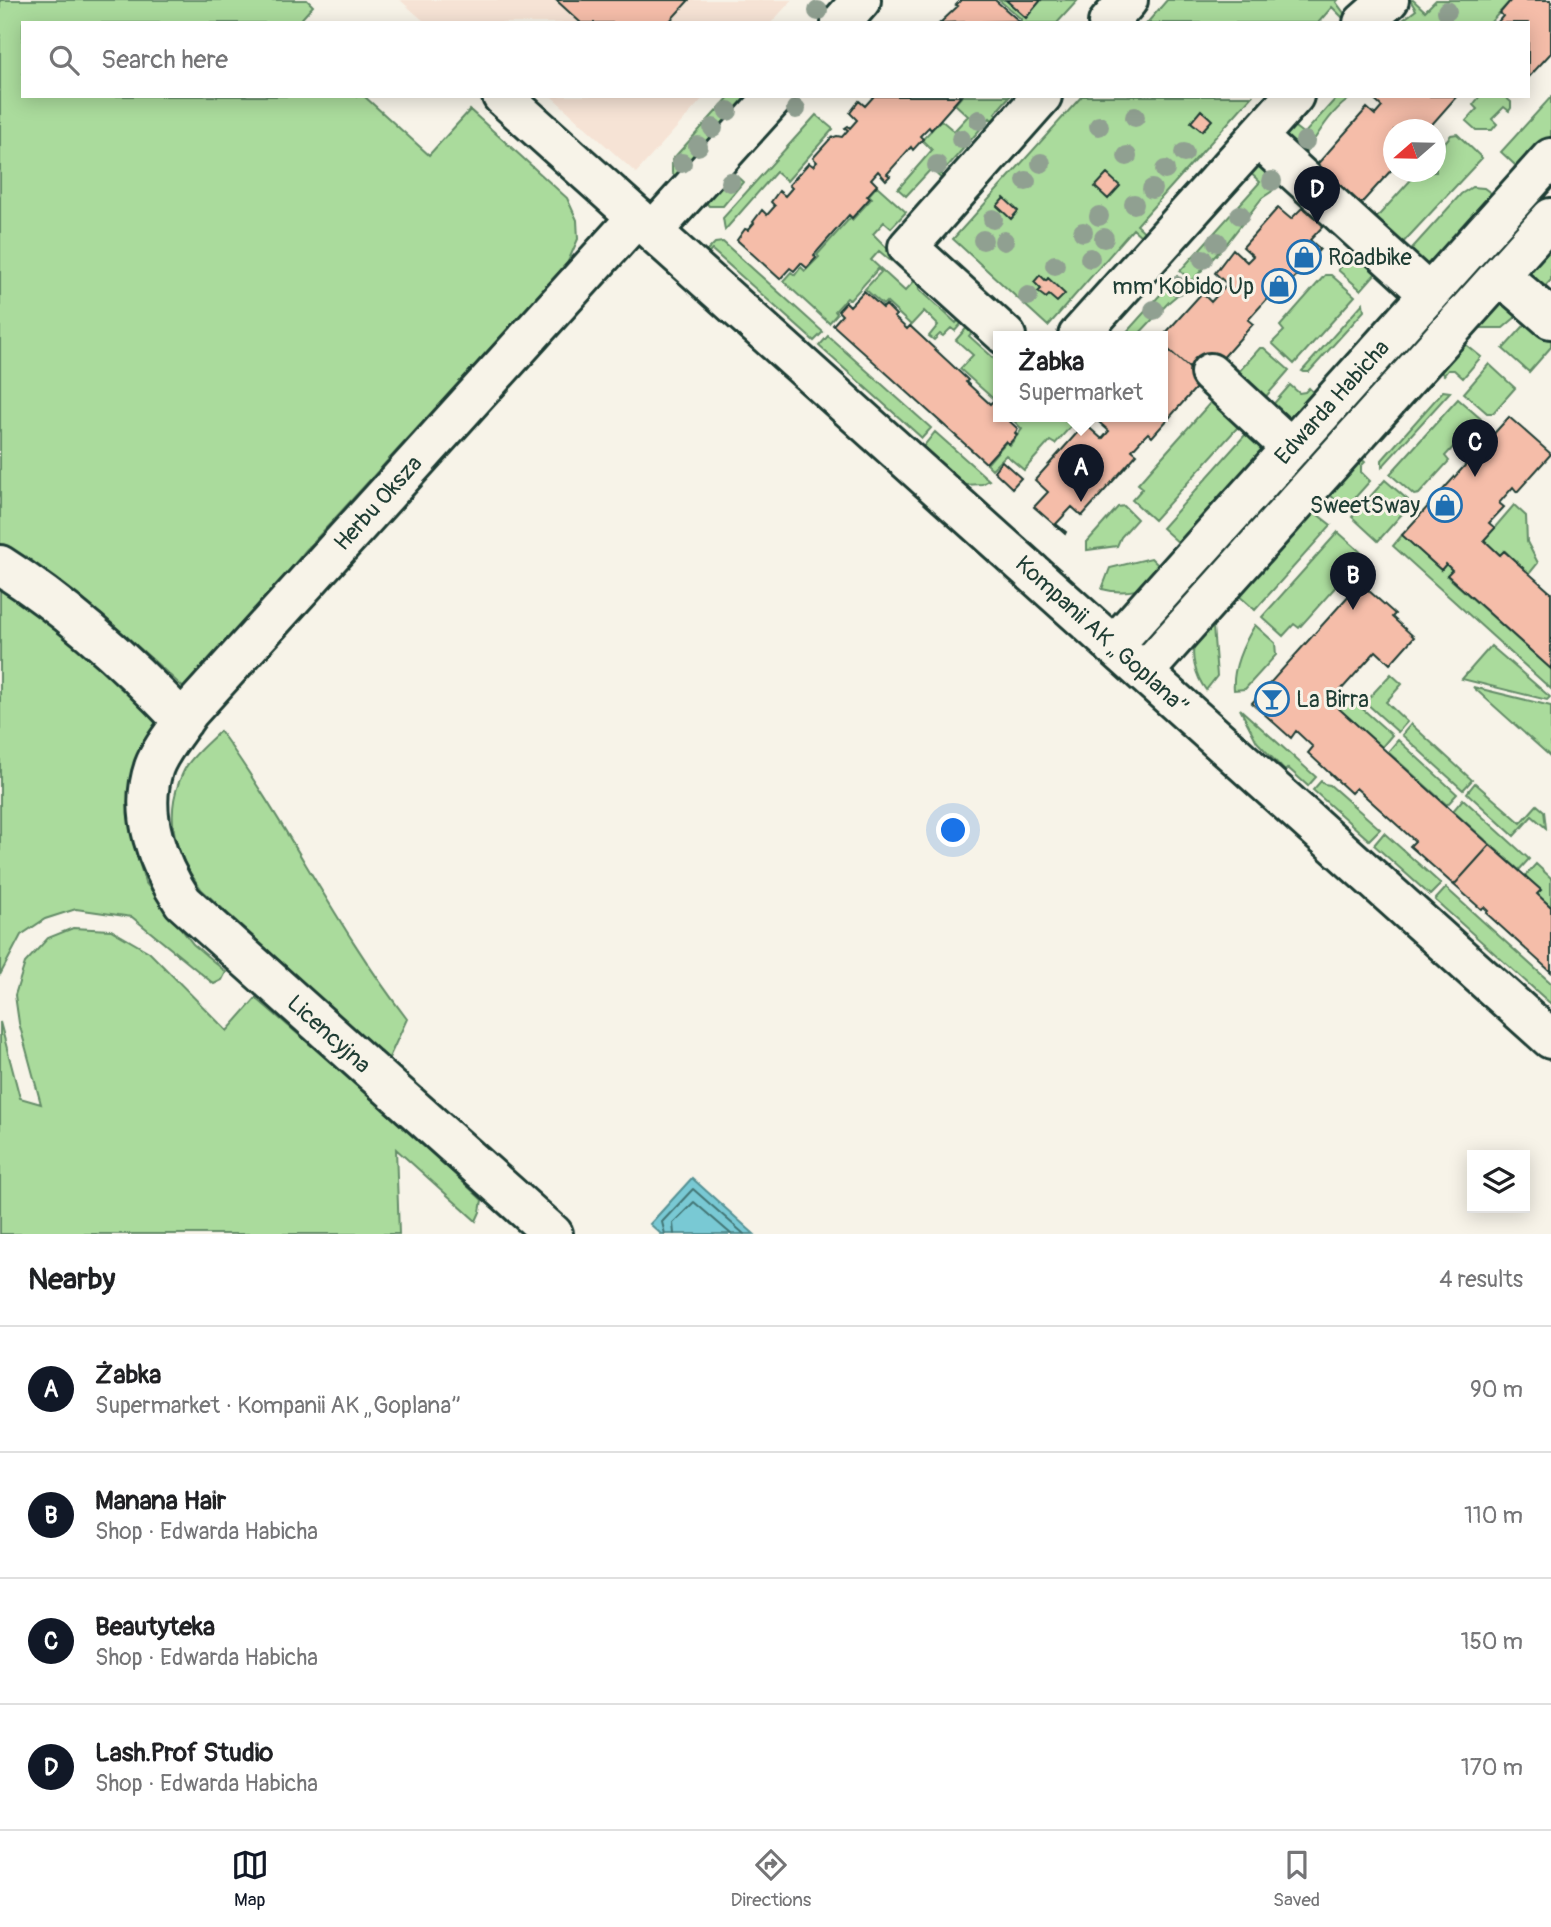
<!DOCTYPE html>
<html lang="en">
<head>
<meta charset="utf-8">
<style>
	:root { --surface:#fff; --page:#f6f6f6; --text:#202124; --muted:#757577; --line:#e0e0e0; --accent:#111827 }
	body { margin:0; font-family:Pangolin,sans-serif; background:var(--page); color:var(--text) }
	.controls { position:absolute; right:21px; bottom:21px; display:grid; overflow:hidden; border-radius:0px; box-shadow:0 4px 18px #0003 }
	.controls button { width:63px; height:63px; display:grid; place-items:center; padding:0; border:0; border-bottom:2px solid var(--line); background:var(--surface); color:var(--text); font:35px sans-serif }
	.compass { position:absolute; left:1383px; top:119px; width:63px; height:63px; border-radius:50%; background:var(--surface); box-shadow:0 4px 18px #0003; rotate:250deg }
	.you { position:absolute; left:954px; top:831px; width:24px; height:24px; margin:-18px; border:5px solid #fff; border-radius:50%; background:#1a73e8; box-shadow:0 0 0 10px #1a73e833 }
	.badge { display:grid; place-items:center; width:46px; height:46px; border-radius:50%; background:var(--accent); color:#fff; font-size:23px; font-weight:700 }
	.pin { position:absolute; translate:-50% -58px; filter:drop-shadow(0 2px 4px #0008) }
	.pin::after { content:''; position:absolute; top:37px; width:24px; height:21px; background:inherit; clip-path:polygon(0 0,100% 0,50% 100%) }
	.popup { position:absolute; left:993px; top:331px; width:175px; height:91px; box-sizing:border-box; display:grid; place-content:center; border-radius:0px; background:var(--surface); filter:drop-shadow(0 2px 5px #0005); font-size:23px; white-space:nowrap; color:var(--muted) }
	.popup b { font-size:26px; color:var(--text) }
	.popup::after { content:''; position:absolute; left:50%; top:100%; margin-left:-14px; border:14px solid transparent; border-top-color:var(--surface) }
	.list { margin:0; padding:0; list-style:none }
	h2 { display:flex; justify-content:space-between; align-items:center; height:91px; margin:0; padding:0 28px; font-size:30px }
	h2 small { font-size:23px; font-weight:400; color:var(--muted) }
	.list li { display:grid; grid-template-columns:46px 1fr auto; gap:21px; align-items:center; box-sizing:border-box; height:126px; padding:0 28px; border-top:2px solid var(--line) }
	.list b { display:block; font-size:26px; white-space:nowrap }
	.list p { margin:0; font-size:23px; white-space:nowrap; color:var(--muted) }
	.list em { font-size:23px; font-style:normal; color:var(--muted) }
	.icon { flex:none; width:38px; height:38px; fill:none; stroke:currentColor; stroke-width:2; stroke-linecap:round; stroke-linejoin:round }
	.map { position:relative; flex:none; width:1551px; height:1234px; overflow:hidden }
	.search { position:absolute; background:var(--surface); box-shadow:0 4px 18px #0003; left:21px; right:21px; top:21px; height:77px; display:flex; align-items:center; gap:18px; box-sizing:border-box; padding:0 24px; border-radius:0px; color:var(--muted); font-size:26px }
	.sheet { height:595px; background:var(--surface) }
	nav { display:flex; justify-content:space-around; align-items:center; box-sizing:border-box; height:98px; border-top:2px solid var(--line); background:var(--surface); font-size:19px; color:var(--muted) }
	nav a { display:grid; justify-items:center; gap:4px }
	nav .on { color:var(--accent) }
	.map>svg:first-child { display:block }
</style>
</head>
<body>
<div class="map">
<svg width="1551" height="1234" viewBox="0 0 1551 1234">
	<rect width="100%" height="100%" fill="#f7f3e8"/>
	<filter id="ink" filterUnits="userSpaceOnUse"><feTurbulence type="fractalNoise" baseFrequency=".0143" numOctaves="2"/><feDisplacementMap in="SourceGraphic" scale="14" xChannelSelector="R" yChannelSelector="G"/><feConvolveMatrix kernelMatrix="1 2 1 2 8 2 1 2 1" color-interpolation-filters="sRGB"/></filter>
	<g filter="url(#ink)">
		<path fill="#f6e3d5" d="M400,0h392l-21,23h-345z
			M551,96h154l-69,77z"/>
		<path fill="#aadb9c" stroke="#648c68" stroke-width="2" d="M0,0h307l6,6 -15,17h-275v73h341l65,59 41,-45 97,88 10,22 1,19 -11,25 -261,286 -117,143c-59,-55 -118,-108 -189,-149z
			M999,0h7l20,17 15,-17h37l-21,23h-36v-4z
			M1167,0h171l-2,2 13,18 -2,2 -15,-15 -14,16h-171z
			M1410,0h3l12,11 11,-11h75l-21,23h-50l-3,-3 -2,3h-36l17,-13z
			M730,96h19l-68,85 -9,-8v-13z
			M962,96h48l-15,17 8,8 -4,5 -9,-8 -49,56 7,7 -2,2 -15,-14 -25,27 -8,-7 34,-39 -10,-10 19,-20 13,11 14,-15 -13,-12z
			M1082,96h170l-115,129 15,14 -3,4 -16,-14 -85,97 -95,-87z
			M1338,96h16c-26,15 -36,42 -55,64l-13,-11 -4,-22 5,-6 17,13z
			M1480,96h24l7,6v6l-2,3 -5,-4 -12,12 5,5 -5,6h-16l-10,-9 11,-12 -4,-4z
			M1551,97v45l-37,30 1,-7 -14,-13z
			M816,115l17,14 -46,52 -11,-9 -51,58 -2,-12z
			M1457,134l25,24 -85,91 -27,-24 48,-53h18v-19l15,-18z
			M1258,160l26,18 -13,14 -9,6 -35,45 -35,38 -12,-10 80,-89 -15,-14z
			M730,170l13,12 -20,24h-14l-7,-8z
			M877,186l29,26 -15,16 -7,-6 -11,12 22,22 -4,5 -12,-10 -8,9 34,31 14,-15 6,5 -6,8 37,34 7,-8 3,3 -11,13 -4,-3 -8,8 -3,-2 -6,6 -5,-4 9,-11 -14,-14 -13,14 -25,-23 -3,3 -18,-16 16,-17 -3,-3 -28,31 -3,-2 -12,13 2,3 -8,9 -46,-42 8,-9 4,3 6,-8 4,4 14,-14 -2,-2 33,-37 2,2 20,-22 -3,-3z
			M1472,187l12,1 12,9 -69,77 -22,-18 56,-62z
			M1543,240l8,7v33l-11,12 -15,-14z
			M723,242l100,90 -9,9 -102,-91 -4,4 -2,-2 9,-9z
			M1361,245l22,20 -22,25 -23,-20z
			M1325,275h6l24,21 -61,68 -22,-21 12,-12 -4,-5z
			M1177,276l10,11 -18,15 -32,34h-14z
			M1497,292l27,18 -21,18h-23l-4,-4z
			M1363,303l1,8 -55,61h-5l-2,-1z
			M1532,317l19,17v13l-22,25 -26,-23z
			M971,323l5,4 -7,9 30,27v41l-39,-35 13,-14 -17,-15z
			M828,336l103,92 -9,10 -103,-92z
			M1459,339l22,18 -18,21 -9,-8h-6l-4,5 -12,-11z
			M1260,348h4l25,22 -27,31 -27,-25z
			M1489,364l26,24 -22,25h-6l-23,-20z
			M1290,385l9,8 6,-1 4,-4 11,11 -24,28 -26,-19z
			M1443,391l7,1 -68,75v-7z
			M1219,393l27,25 -92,102 -22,-20 11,-12 -5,-4z
			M1458,399l23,20v7l-20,22 -5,-4 -11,12 4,5 -30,33 -5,1 -24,-21z
			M1009,416h71l-25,28 -5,-3 -26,29 -18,-15 -14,14 -5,-5 19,-22 4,3 12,-16z
			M1254,425l18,16 -82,112 -28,-25z
			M935,432l54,48 -7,4 -17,1 -42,-38z
			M1353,452l12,10 -4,4v6l9,9 -26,29 -18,-20z
			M1385,480l23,20v7l-30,34 -26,-24z
			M1514,505l12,11 1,26 11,21 -9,11 -24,-23 -5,4 -16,-15z
			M1124,506l13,13 -16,18 -4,9 -30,4v-8l31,-35z
			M1313,511l18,14 -76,85 -27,-24z
			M1338,532l26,23 -65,73 -5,-4 -11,12 -21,-19z
			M1402,535l39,35 5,-6 6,6 -5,6 104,93v20l-158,-143z
			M1151,558l18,18c-22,12 -41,20 -67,13l8,-21z
			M0,583l168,135 -37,65 -3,32 5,26 12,41 48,62 33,28 -4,8 -8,4 -82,-67 -56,-8 -31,10 -24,16 -21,40z
			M1212,614l5,62 -11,14c-10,-13 -17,-36 -10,-51 4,-8 11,-17 16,-25z
			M1255,625l20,18 1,12 -31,34 -11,1c-2,-21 10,-47 21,-65z
			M1491,646l59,51 -3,3 -85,-21z
			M1391,674l11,10 -16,18 21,20 -9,10 -33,-30z
			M1473,687l78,19v51z
			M1347,695l45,40 -10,12 -46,-41z
			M1240,709l76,68 -8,9 -20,-18 -3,3 -28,-29z
			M1411,724l61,56 -9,10 -61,-55z
			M220,731c67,92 117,197 187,288l-19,41 -186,-170c-25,-32 -38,-68 -23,-108 2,-4 4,-11 7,-15 8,-13 23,-25 34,-36z
			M1398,740l59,54 -10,11 -59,-53z
			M1321,781l3,3 6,1 50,44 -11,11 -56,-50z
			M1475,783l46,40 16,-18 7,6 2,17 -14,-12 -18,20 -47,-43z
			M1463,799l66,60 -10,11 -66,-59z
			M1384,833l57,51 -11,11 -56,-50z
			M1536,864l15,14v29l-14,-13 3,-5 -15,-13z
			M1446,888l105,95v21l-116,-104z
			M73,928l38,2 38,22 78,79 29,-33 138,119 88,83 -2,12 -4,9 -80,-72 3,85h-399v-212l20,76 21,6 -22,-81 -4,-28 10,-32 23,-25z"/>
		<path fill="#79c9d4" stroke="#559194" stroke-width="2" d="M692,1178l62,56h-93l-11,-10z"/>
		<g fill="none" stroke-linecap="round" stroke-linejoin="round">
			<path stroke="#437574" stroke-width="2" d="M665,1234l-3,-12 31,-33 51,45
				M674,1234l-1,-11 21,-21 37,32"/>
		</g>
		<path fill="#f5bda9" stroke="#1f3d34" stroke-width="2" d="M556,0h133l-21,23h-87z
			M961,0h34l24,21 -79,2 18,-17 -2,-1z
			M1006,0h35l-15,18z
			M1511,0h40v53l-23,25v-55h-31l6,-7 -3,-3z
			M874,96h87l-30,34 -2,-3 -9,9 3,3 -10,11 -2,-3 -24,27 3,2 -4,4 -8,-9 -7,8 6,6 -10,11 3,2 -18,20 -3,-3 -35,40 2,3 -9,10 -6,-5 -7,8 -4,-3 -10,11 -43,-39 8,-11 3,1 6,-7 -1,-1 9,-12 5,5 8,-9 -4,-4 8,-11 6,5 7,-8 -3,-3 18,-20 2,-2 4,3 4,-4 -4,-4 18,-20 6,-2 5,1 6,-7 -3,-2 3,-2 2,2 7,-8 -7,-7 9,-12 6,5z
			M1370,96h87l-30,34h-33v37l-37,41 -43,-40 53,-60 8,7 7,-8z
			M1201,110l11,10 -10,11 -11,-9z
			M1107,174l13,12 -12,13 -13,-12z
			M1004,198l14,13 -7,8 -14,-13z
			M1304,206l22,17 -16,17 10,9 -41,46 -5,-4 -26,29 5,4 -50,56 -40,-35v-9l39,-43 9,9 16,-18 -12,-11 18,-24 14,13 6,-6 -10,-9 32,-36 3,-3 13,11z
			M1040,275l6,6 2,-3 17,16 -8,8 -8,-7 -3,3 -8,-6 3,-3 -7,-7z
			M864,291l19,17 3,-3 10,10 -2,2 13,12 3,-3 58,54 -2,2 24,22 3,-3 6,5v10h5l14,13 -3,4 2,2 -8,9 -3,-3 -20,22 -153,-138 9,-10 -4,-4 8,-9 4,4z
			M1163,345l40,35 -51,57 -4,-4 -5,5 -11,12 5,4 -55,62 -10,-9 -16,17 10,8 -1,2 -31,-27 14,-15 -13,-12 50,-56 17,15 7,-8 -17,-15h71z
			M1509,417l42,37 -34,38 -4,-5 -14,16 5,4 -15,16 6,5 -11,12 16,15 4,-4 47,42v76l-104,-94 5,-5 -6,-6 -5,6 -39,-35z
			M1002,461l19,17 -9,10 -18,-17z
			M1360,583l35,31 -3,3 22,20 -24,27 -14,-13 -36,40 5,5 -9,10 154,139 -36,40 -44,-39 5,-5 -59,-53 -5,5 -43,-40 5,-6 -17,-16 -5,7 -39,-35z
			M1490,845l51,45 -4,4 14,13v65l-65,-59 2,-2 -4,-4 -3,2 -27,-24z"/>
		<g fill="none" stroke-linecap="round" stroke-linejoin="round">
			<g stroke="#1f3d34" stroke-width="44">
				<path id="minor" d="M841,23l20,-23
					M1108,23l20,-23
					M1363,23l26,-23
					M502,96l1049,943
					M1257,137l172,157
					M653,231l122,-135
					M1500,275l51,44
					M1006,336l-98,-89 134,-151
					M1078,336l216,-240
					M1210,373l81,75
					M0,565c68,43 128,98 183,156
					M1113,646l438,-488
					M1144,672l407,-454
					M553,1234l-370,-332c-25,-38 -45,-88 -29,-135 7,-19 24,-38 35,-55l448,-495"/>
			</g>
			<use href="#minor" stroke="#f7f3e8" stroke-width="38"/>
		</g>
		<g fill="#90a091">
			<circle cx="818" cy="11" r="10"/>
			<circle cx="1447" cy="11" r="10"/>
			<circle cx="796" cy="109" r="10"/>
			<circle cx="728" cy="111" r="10"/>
			<circle cx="1135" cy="117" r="10"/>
			<circle cx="979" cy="120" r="10"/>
			<circle cx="1099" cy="126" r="10"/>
			<circle cx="713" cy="128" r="10"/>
			<circle cx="961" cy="139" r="10"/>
			<circle cx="1305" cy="141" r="10"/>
			<circle cx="698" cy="146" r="10"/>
			<circle cx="1184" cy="153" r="10"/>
			<circle cx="1127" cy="156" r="10"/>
			<circle cx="682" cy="163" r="10"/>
			<circle cx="1041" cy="163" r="10"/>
			<circle cx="937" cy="165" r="10"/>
			<circle cx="1165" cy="170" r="10"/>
			<circle cx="1026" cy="181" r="10"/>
			<circle cx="1272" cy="181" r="10"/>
			<circle cx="730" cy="182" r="10"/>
			<circle cx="1152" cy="189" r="10"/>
			<circle cx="1134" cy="204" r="10"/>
			<circle cx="1240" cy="215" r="10"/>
			<circle cx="1099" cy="216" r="10"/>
			<circle cx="993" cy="219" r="10"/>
			<circle cx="1083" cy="232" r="10"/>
			<circle cx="1104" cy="238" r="10"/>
			<circle cx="983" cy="240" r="10"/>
			<circle cx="1004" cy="241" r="10"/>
			<circle cx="1217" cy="242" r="10"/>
			<circle cx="1090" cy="258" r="10"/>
			<circle cx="1203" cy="259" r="10"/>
			<circle cx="1055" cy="265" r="10"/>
			<circle cx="1177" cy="286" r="10"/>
			<circle cx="1028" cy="296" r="10"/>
			<circle cx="1154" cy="310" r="10"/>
		</g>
	</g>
	<defs>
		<g id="shop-ring" transform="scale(1.75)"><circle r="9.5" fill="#f7f3e8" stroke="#1f6fb2" stroke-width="1.5"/><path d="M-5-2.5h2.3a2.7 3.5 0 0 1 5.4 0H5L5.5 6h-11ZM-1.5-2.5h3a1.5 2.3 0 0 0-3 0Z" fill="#1f6fb2"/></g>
		<g id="bar-ring" transform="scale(1.75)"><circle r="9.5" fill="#f7f3e8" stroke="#1f6fb2" stroke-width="1.5"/><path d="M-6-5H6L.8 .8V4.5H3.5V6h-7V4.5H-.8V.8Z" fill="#1f6fb2"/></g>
	</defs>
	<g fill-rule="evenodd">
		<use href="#shop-ring" x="1304" y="257"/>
		<use href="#shop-ring" x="1279" y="286"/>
		<use href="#shop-ring" x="1445" y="505"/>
		<use href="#bar-ring" x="1272" y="699"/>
	</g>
	<g text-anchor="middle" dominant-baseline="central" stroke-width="6" stroke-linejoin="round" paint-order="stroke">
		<g font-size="23" fill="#1f3d34" stroke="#f7f3e8" text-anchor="start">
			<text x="1328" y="257">Roadbike</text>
			<text x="1254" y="286" text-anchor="end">mm Kobido Up</text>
			<text x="1420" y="505" text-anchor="end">SweetSway</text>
			<text x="1296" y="699">La Birra</text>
		</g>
		<g font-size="23" fill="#1f3d34" stroke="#f7f3e8">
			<text transform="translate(1332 402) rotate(-48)">Edwarda Habicha</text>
			<text transform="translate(378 503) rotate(-48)">Herbu Oksza</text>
			<text transform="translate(1102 635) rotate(42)">Kompanii AK „Goplana”</text>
			<text transform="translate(329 1034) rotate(42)">Licencyjna</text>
		</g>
	</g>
</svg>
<div class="controls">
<button><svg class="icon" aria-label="layers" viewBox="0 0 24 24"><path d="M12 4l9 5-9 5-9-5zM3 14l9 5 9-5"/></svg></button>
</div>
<svg class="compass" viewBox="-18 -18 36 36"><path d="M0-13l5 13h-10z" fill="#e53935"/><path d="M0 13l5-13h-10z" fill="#757577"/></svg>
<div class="you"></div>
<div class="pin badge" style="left:1081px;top:502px">A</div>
<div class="popup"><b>Żabka</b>Supermarket</div>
<div class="pin badge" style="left:1353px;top:610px">B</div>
<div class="pin badge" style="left:1475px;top:477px">C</div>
<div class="pin badge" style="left:1317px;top:224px">D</div>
<div class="search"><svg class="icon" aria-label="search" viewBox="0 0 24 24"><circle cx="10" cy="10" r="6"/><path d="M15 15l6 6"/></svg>Search here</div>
</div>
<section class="sheet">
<h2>Nearby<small>4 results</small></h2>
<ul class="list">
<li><span class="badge">A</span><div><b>Żabka</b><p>Supermarket · Kompanii AK „Goplana”</p></div><em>90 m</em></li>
<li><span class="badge">B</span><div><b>Manana Hair</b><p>Shop · Edwarda Habicha</p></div><em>110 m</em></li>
<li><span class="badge">C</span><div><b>Beautyteka</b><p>Shop · Edwarda Habicha</p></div><em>150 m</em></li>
<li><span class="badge">D</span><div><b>Lash.Prof Studio</b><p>Shop · Edwarda Habicha</p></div><em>170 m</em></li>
</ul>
</section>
<nav>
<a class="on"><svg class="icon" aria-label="map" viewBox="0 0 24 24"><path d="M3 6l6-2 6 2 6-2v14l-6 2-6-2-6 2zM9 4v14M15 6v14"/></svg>Map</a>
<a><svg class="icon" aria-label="directions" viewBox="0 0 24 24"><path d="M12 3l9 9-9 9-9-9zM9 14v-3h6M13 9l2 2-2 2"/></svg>Directions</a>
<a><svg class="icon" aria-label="saved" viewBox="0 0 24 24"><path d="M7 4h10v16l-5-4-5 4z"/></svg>Saved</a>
</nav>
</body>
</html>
